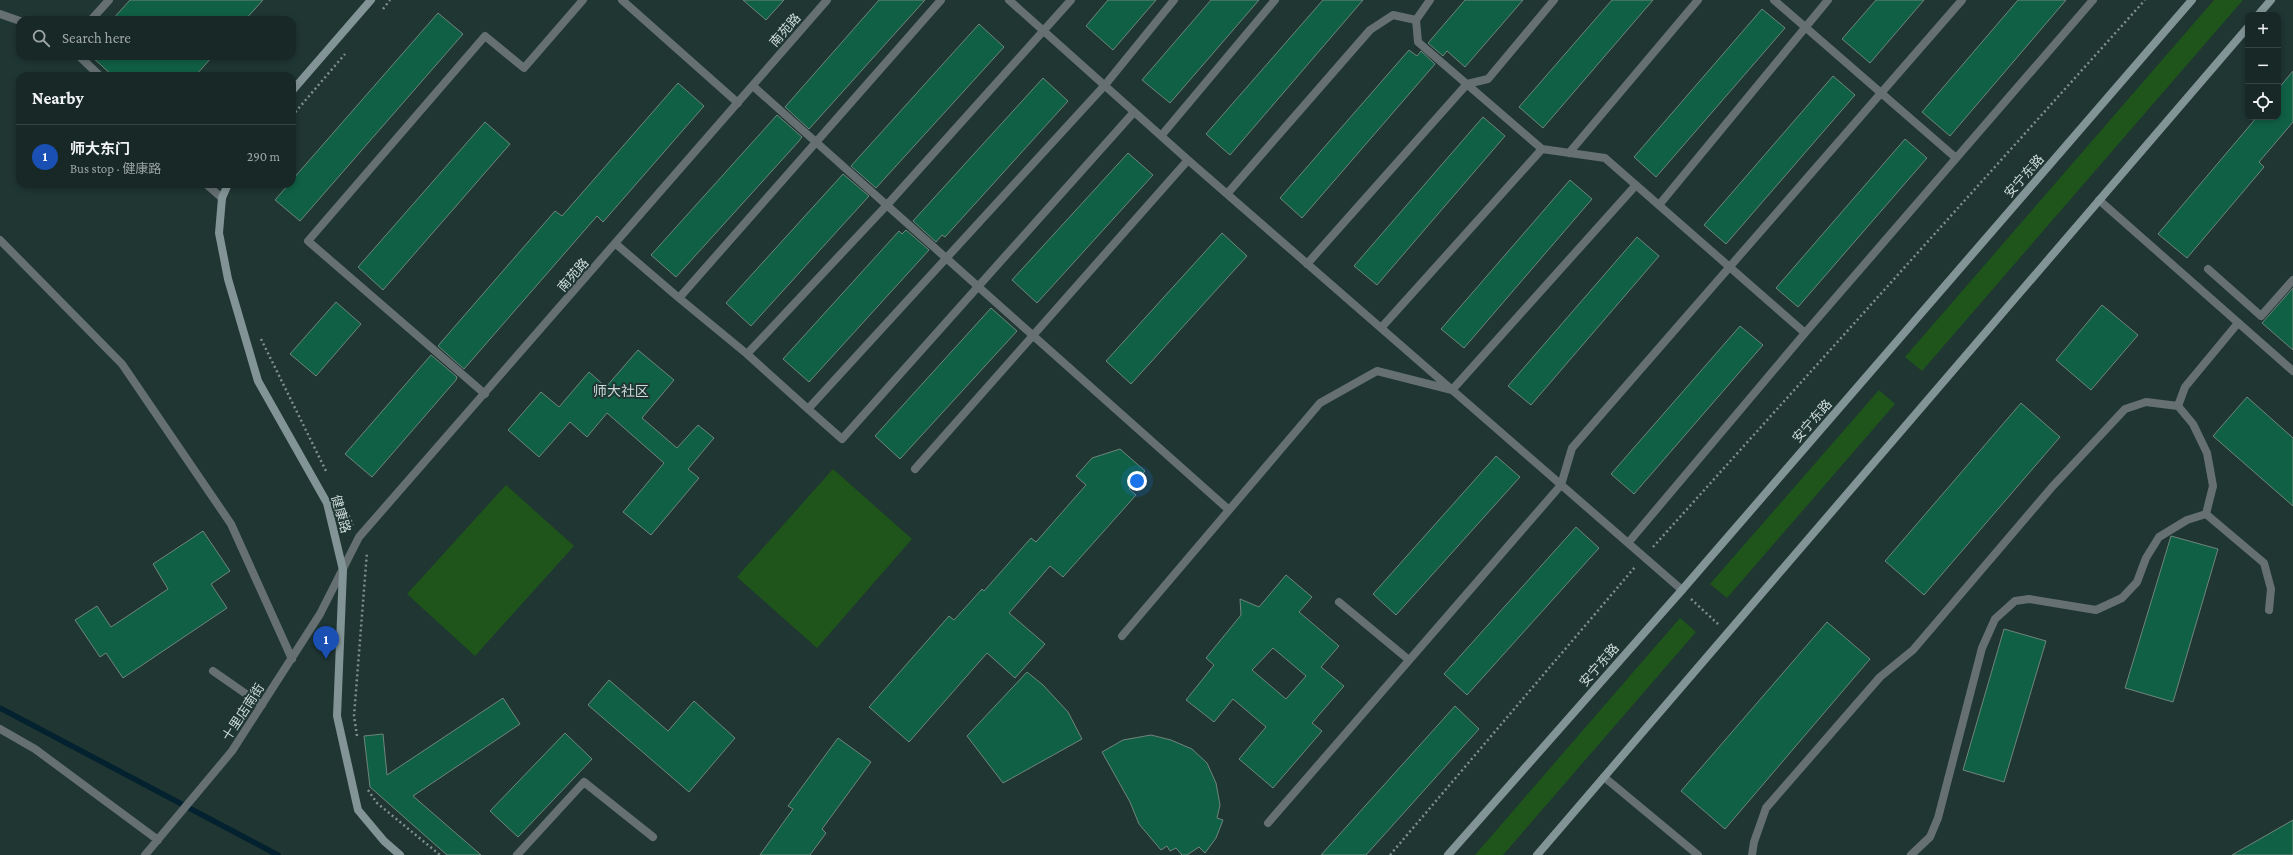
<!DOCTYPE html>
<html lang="en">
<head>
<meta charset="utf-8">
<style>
	:root { --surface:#172826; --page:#243432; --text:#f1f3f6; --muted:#9ea6a7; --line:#364443; --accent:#eba93a }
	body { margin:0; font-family:"Crimson Pro","Noto Sans SC",serif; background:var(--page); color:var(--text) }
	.controls { position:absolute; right:12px; top:12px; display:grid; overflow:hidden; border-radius:8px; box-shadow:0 2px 6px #0003 }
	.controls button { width:36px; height:36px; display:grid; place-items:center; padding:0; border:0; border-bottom:1px solid var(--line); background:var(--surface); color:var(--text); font:20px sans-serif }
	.you { position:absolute; left:1137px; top:481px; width:14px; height:14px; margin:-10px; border:3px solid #fff; border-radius:50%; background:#1a73e8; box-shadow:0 0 0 6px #1a73e833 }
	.badge { display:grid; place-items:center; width:26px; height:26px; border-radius:50%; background:var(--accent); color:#fff; font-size:13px; font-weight:700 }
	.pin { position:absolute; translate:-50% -33px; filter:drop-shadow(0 1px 2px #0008) }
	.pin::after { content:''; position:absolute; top:21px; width:14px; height:12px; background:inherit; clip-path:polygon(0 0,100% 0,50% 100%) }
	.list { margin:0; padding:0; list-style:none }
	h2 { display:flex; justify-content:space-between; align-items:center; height:52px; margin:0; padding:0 16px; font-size:17px }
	h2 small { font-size:13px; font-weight:400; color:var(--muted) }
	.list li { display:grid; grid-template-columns:26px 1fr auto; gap:12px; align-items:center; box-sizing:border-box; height:64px; padding:0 16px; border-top:1px solid var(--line) }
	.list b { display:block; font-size:15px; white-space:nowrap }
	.list p { margin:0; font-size:13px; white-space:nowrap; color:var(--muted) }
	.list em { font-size:13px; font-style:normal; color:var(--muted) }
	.icon { flex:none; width:22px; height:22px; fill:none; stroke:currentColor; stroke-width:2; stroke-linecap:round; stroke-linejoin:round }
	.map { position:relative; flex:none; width:2293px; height:855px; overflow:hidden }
	.search { position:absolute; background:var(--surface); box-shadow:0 2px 6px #0003; left:16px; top:16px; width:280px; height:44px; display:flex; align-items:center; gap:10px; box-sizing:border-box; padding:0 14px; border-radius:12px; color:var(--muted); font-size:15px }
	.panel { position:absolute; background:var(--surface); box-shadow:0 2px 6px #0003; left:16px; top:72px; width:280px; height:116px; border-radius:12px }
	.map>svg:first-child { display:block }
</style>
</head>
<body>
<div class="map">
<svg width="2293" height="855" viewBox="0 0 2293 855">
	<rect width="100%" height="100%" fill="#1f3633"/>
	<path fill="#1f551b" d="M2214,0h29l-321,371 -17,-14z
		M1879,390l16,14 -168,194 -17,-14z
		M833,469l79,70 -95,109 -80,-71z
		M506,485l68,61 -99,110 -68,-62z
		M1680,618l16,14 -193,223h-28z"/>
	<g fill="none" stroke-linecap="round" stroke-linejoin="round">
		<path stroke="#03212e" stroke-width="5.5" d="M0,708l278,147"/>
	</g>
	<path fill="#106045" stroke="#70857b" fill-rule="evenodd" d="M130,0h133l-18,20h-133z
		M743,0h41l-18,20z
		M879,0h46l-116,129 -24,-22z
		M1108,0h48l-43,50 -27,-24z
		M1211,0h48l-89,103 -28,-23z
		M1323,0h40l-133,155 -24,-21z
		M1465,0h58l-58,67 -18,-16 -4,5 -15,-13z
		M1612,0h41l-110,128 -24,-21z
		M1876,0h48l-54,63 -28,-24z
		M2018,0h48l-116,136 -28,-24z
		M1762,9l23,19 -129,149 -22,-20z
		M438,13l25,21 -163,187 -25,-21 14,-16h3v-4z
		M979,24l25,23 -128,141 -25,-22z
		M1409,50l8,6 4,-5 14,13 -133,154 -22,-20z
		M91,56h122l-18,20h-82z
		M2293,71v51l-34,40 5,5 -77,91 -29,-24 99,-117h21v-28z
		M1833,76l22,19 -129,149 -22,-19z
		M1043,78l25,23 -123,136 -3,-2 -6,7 -23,-21z
		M678,83l26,23 -101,116 -6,-6 -133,153 -26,-23 5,-6 112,-129 7,5z
		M777,115l25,22 -3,4 -123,136 -25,-22z
		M1483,117l22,19 -128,149 -23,-19z
		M485,122l25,22 -127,146 -25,-23z
		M1905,139l22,19 -129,149 -22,-19z
		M1128,153l25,22 -116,128 -25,-23z
		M843,174l26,22 -118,130 -25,-23z
		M1570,180l22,19 -128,149 -23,-19z
		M906,230l23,20 -120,132 -26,-23 116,-128 3,3z
		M1222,233l25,23 -116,128 -25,-23z
		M1637,237l22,19 -128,149 -23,-19z
		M2293,288v62l-31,-27z
		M336,302l25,22 -45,52 -26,-22z
		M2102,305l36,30 -47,55 -35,-30z
		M991,308l26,23 -117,128 -25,-23z
		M1740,326l23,19 -129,149 -23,-20z
		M638,350l36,30 -32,38 35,30 21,-23 16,13 -26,31 11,9 -48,57 -28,-23 41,-49 -57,-50 -20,24 -17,-15 -31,35 -31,-27 33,-38 18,15 30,-35 17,15z
		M431,355l26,22 -1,3 -84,97 -27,-23z
		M2247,397l46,41v68l-80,-70z
		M2021,403l39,34 -136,158 -39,-34z
		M1120,449l25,22 -16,18 7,6 -73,82 -13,-11 -41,47 36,31 -30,34 -28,-25 -78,89 -40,-35 80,-91 5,4 28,-31 2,2 47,-53 5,4 50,-57 -10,-9 16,-18z
		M1496,456l24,21 -124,138 -23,-21z
		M1576,527l23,21 -132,147 -23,-21z
		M203,531l27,40 -19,13 16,24 -104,70 -17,-25 -6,4 -25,-37 22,-14 14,21 57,-38 -15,-25z
		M2171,536l47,13 -45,153 -48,-14z
		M1286,575l26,22 -13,15 40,34 -18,21 23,19 -32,37 10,8 -49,57 -34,-29 27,-32 -33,-28 -19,23 -28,-22 28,-35 -8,-7 35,-43 -1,-16 19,8zM1273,648l33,28 -20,23 -34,-29z
		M1827,622l43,37 -145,170 -44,-38z
		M2004,629l42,12 -42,141 -41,-12z
		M1027,672l16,13 25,27 14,27 -79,44 -36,-47z
		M609,680l59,51 26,-30 41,37 -46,54 -101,-87z
		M503,698l17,26 -107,72 68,59h-34l-77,-68 -6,-51 19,-2 4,41z
		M1455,706l24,23 -113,126h-45z
		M565,733l27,26 -74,78 -28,-26z
		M1151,735l20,5 21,9 15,14 9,20 4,22 -3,13 6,2 -7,18 -11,15 -6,-6 -12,8h-5l-6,-7 -6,3 -3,-5 -6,4 -22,-26 -9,-22 -28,-50 21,-12z
		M838,738l33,24 -49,67 4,4 -16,22h-50l33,-46 -5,-3z
		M2293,820v35h-61z"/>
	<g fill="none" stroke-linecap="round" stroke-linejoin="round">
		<path stroke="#7f908e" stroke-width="2.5" stroke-dasharray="2 3" stroke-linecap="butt" d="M383,9l7,-9
			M292,116l53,-62
			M261,339l65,132
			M342,502l11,23
			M1653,547l492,-547
			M1691,599l27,25
			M357,736l-3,-20 13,-164
			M368,790l9,13 63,52
			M1390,855l245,-288"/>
		<path stroke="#667072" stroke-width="8" d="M0,14l20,7
			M91,20l18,-20
			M79,56l21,20
			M206,184l16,14
			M2208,269l53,47 32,-36
			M2178,406l7,-19 53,-64
			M2206,514l58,49 7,26 -2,21
			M213,671l49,34
			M1604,777l94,78
			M517,855l67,-73 69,55
			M1752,855l2,-13 12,-34 114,-131 33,-27 139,-163 73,-78 21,-7 32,4 15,18 14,29 6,33 -7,28
			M1911,855l19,-18 8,-19 44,-170 13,-29 20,-18 14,-2 67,11 26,-12 15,-16 9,-24 13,-21 28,-17 19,-6"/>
		<path stroke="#667072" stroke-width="8" d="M622,0l116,103
			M1009,0l179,160 494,430
			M1430,0l-14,20 2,22 124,107 63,9 200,175 -177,210
			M1774,0l182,158
			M753,86l476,424
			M1134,112l-292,327 -34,-30 297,-324 69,-85
			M1161,136l114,-136
			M1569,153l129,-153
			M1227,194l143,-164 23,-15 23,5
			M2099,200l194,171
			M1659,205l169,-205
			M0,240l122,124 109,160 61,135
			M616,244l63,54
			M1307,264l160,-180 21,-5 66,-79
			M1381,328l161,-179
			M1805,333l288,-333
			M747,354l-68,-56 262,-298
			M485,394l-177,-153 177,-205 39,32 59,-68
			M808,409l-61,-55 140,-149 184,-205
			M915,469l273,-309
			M1339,602l70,58
			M1122,636l198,-233 57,-32 75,19 184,-205
			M0,729l35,20 123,91
			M1268,823l293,-338 11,-37 390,-448
			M145,855l87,-104 88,-137 39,-77 468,-537"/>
		<path stroke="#839497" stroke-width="8" d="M2258,15l13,-15
			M292,91l79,-91
			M228,184l-6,14 -3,35 9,46 30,102 69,122 16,67 -6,146 21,94 26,31 16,14
			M1448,855l234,-265 510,-590
			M1537,855l711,-828"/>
	</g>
	<g text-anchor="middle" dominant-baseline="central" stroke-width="4" stroke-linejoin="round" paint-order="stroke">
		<g font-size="13" fill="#cedbd9" stroke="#1f3633">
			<text transform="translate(785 30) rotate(-49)">南苑路</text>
			<text transform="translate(2024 176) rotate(-49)">安宁东路</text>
			<text transform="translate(573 275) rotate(-49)">南苑路</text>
			<text transform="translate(1812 421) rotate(-49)">安宁东路</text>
			<text transform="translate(341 514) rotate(74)">健康路</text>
			<text transform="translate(1599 665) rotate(-49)">安宁东路</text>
			<text transform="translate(243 712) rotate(-57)">十里店南街</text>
		</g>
		<g font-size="14" fill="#cedbd9" stroke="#1f3633">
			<text x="621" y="391">师大社区</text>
		</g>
	</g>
</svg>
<div class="controls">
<button>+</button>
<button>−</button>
<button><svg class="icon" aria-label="locate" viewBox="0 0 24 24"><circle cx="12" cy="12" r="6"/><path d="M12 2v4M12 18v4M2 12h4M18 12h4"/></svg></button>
</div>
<div class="you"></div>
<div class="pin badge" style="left:326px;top:659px;background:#1a4fb4">1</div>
<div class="search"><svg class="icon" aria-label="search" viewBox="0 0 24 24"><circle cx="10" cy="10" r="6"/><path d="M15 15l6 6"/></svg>Search here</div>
<section class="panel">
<h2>Nearby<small></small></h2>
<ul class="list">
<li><span class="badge" style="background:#1a4fb4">1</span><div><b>师大东门</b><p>Bus stop · 健康路</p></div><em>290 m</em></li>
</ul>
</section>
</div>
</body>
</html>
